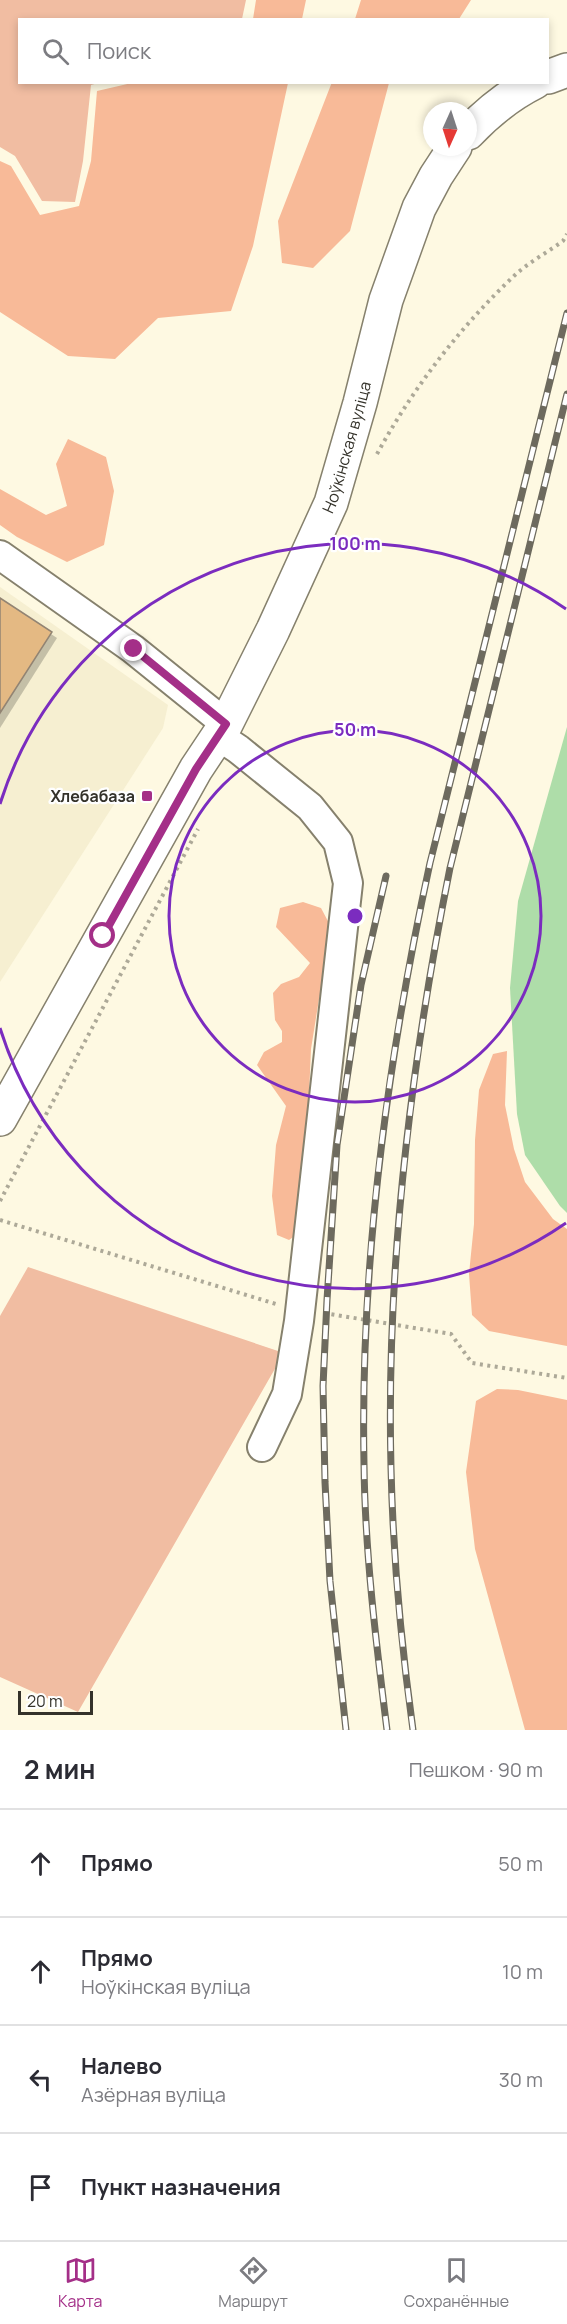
<!DOCTYPE html>
<html lang="ru">
<head>
<meta charset="utf-8">
<style>
	:root { --surface:#fff; --page:#f7f7f7; --text:#2b2b33; --muted:#7c7c81; --line:#e1e1e2; --accent:#a42f88 }
	body { margin:0; font-family:Manrope,sans-serif; background:var(--page); color:var(--text) }
	.compass { position:absolute; left:423px; top:102px; width:54px; height:54px; border-radius:50%; background:var(--surface); box-shadow:0 3px 9px #0003; rotate:183deg }
	.scale { position:absolute; left:18px; bottom:15px; width:75px; box-sizing:border-box; padding-left:6px; border:3px solid #34322a; border-top:0; font-size:16px; line-height:21px; white-space:nowrap; color:#34322a; -webkit-text-stroke:4px #fff; paint-order:stroke }
	.stop { position:absolute; width:18px; height:18px; margin:-14px; border:4px solid #a42f88; border-radius:50%; background:#fff }
	.stop.end { background:#a42f88; border-color:#fff; box-shadow:0 2px 6px #0008 }
	.list { margin:0; padding:0; list-style:none }
	h2 { display:flex; justify-content:space-between; align-items:center; height:78px; margin:0; padding:0 24px; font-size:26px }
	h2 small { font-size:20px; font-weight:400; color:var(--muted) }
	.list li { display:grid; grid-template-columns:39px 1fr auto; gap:18px; align-items:center; box-sizing:border-box; height:108px; padding:0 24px; border-top:2px solid var(--line) }
	.list b { display:block; font-size:22px; white-space:nowrap }
	.list p { margin:0; font-size:20px; white-space:nowrap; color:var(--muted) }
	.list em { font-size:20px; font-style:normal; color:var(--muted) }
	.icon { flex:none; width:33px; height:33px; fill:none; stroke:currentColor; stroke-width:2; stroke-linecap:round; stroke-linejoin:round }
	.map { position:relative; flex:none; width:567px; height:1730px; overflow:hidden }
	.search { position:absolute; background:var(--surface); box-shadow:0 3px 9px #0003; left:18px; right:18px; top:18px; height:66px; display:flex; align-items:center; gap:15px; box-sizing:border-box; padding:0 21px; border-radius:0px; color:var(--muted); font-size:22px }
	.sheet { height:510px; background:var(--surface) }
	nav { display:flex; justify-content:space-around; align-items:center; box-sizing:border-box; height:84px; border-top:2px solid var(--line); background:var(--surface); font-size:16px; color:var(--muted) }
	nav a { display:grid; justify-items:center; gap:3px }
	nav .on { color:var(--accent) }
	.map>svg:first-child { display:block }
</style>
</head>
<body>
<div class="map">
<svg width="567" height="1730" viewBox="0 0 567 1730">
	<rect width="100%" height="100%" fill="#fef9e2"/>
	<path fill="#f6efd1" d="M0,587l168,118 -5,23 -163,254z"/>
	<path fill="#f1bda2" d="M0,0h246l-4,19 -222,1v62l78,1 -7,2 -8,76 -8,41 -33,-1 -27,-45 -15,-9z
		M28,1267l256,86 -206,359 -78,-35v-361z"/>
	<path fill="#f8ba98" d="M256,0h50l-4,19h-49z
		M361,0h110l-12,19h-104z
		M136,82l152,1 -35,163 -22,65 -73,7 -43,41 -47,-3 -68,-44v-151l11,5 29,49 39,-9 12,-45 6,-70z
		M332,82l57,1 -39,148 -37,37 -31,-5 -4,-42z
		M68,439l38,18 8,34 -10,54 -37,17 -50,-25 -17,-12v-36l46,26 21,-9 -11,-42z
		M303,902l18,6 9,17 2,32 -13,42 -8,50 -7,163 -5,21 -10,7 -12,-5 -5,-39 4,-51 10,-39 -29,-41 7,-13 18,-10v-11l-7,-11 -2,-27 8,-9 18,-7 11,-14 -34,-36 4,-19z
		M507,1051l-2,54 9,44 11,33 28,37 14,10v117l-78,-15 -17,-16 -3,-41 5,-50 1,-84 4,-50 14,-36z
		M497,1389l21,1 49,10v330h-42l-50,-181 -9,-77 10,-71z"/>
	<path fill="#aedda9" d="M567,727v486l-7,-7 -35,-51 -8,-41 -7,-126 8,-87z"/>
	<path fill="#0003" d="M0,600l57,38 -57,90z"/>
	<path fill="#e4b983" stroke="#928473" stroke-width="1.5" d="M0,598l52,34 -52,81z"/>
	<g fill="none" stroke-linecap="round" stroke-linejoin="round">
		<g stroke="#86816d" stroke-width="32">
			<path id="minor" d="M0,555l133,94 93,75
				M217,735l21,14 72,58 28,35 10,41 -49,438 -12,73 -25,53"/>
		</g>
		<g stroke="#86816d" stroke-width="36">
			<g id="major">
				<path d="M548,77l19,-7"/>
				<path d="M468,133c20,-21 41,-38 67,-51"/>
				<path id="s1" d="M0,1119l196,-350 30,-45 47,-94 58,-127 29,-100 26,-103 33,-92 17,-32 19,-29"/>
			</g>
		</g>
		<path stroke="#ada998" stroke-width="4" stroke-dasharray="3 4.5" stroke-linecap="butt" d="M377,454c36,-66 83,-127 138,-179 14,-13 33,-23 48,-34l4,-7
			M0,1201l198,-372
			M0,1220l276,84
			M324,1313l127,21 21,29 95,15"/>
		<use href="#minor" stroke="#fff" stroke-width="28"/>
		<use href="#major" stroke="#fff" stroke-width="33"/>
		<g stroke="#6d6a5e" stroke-width="7">
			<path id="rail" d="M346,1730l-16,-149 -5,-99 -2,-96 4,-86 10,-155 24,-160 25,-109
				M387,1730c-11,-88 -22,-177 -23,-266 -4,-202 23,-403 66,-601l137,-550
				M413,1730c-12,-87 -20,-174 -22,-262 -5,-198 20,-406 59,-600l117,-474"/>
		</g>
		<use href="#rail" stroke="#fff" stroke-width="4.5" stroke-dasharray="14" stroke-linecap="butt"/>
	</g>
	<g fill="none" stroke-linecap="round" stroke-linejoin="round">
		<path stroke="#a42f88" stroke-width="8" d="M103,936l93,-167 30,-45 -92,-75"/>
	</g>
	<g fill="none" stroke="#7b2cbf" stroke-width="3">
		<circle cx="355" cy="916" r="186"/>
		<path d="M566 1223A372 372 0 0 1 0 1028M0 804A372 372 0 0 1 566 609"/>
	</g>
	<rect fill="#a42f88" stroke="#fff" stroke-width="2" x="141" y="790" width="12" height="12" rx="3"/>
	<g text-anchor="middle" dominant-baseline="central" stroke-width="4.5" stroke-linejoin="round" paint-order="stroke">
		<g font-size="16" fill="#34322a" stroke="#fff">
			<text stroke="none"><textPath href="#s1" startOffset="758">Ноўкінская вуліца</textPath></text>
		</g>
		<g font-size="16" font-weight="bold" fill="#34322a" stroke="#fff" text-anchor="end">
			<text x="135" y="796">Хлебабаза</text>
		</g>
	</g>
	<circle cx="355" cy="916" r="9" fill="#7b2cbf" stroke="#fff" stroke-width="3"/>
	<g font-size="18" text-anchor="middle" font-weight="bold" fill="#7b2cbf" stroke="#fff" stroke-width="4.5" stroke-linejoin="round" paint-order="stroke">
		<text x="355" y="550">100 m</text>
		<text x="355" y="736">50 m</text>
	</g>
</svg>
<svg class="compass" viewBox="-18 -18 36 36"><path d="M0-13l5 13h-10z" fill="#e53935"/><path d="M0 13l5-13h-10z" fill="#7c7c81"/></svg>
<div class="scale">20 m</div>
<div class="stop" style="left:103px;top:936px"></div>
<div class="stop end" style="left:134px;top:649px"></div>
<div class="search"><svg class="icon" aria-label="search" viewBox="0 0 24 24"><circle cx="10" cy="10" r="6"/><path d="M15 15l6 6"/></svg>Поиск</div>
</div>
<section class="sheet">
<h2>2 мин<small>Пешком · 90 m</small></h2>
<ul class="list">
<li><svg class="icon" aria-label="ahead" viewBox="0 0 24 24"><path d="M12 20V5M6 11l6-6 6 6"/></svg><div><b>Прямо</b></div><em>50 m</em></li>
<li><svg class="icon" aria-label="ahead" viewBox="0 0 24 24"><path d="M12 20V5M6 11l6-6 6 6"/></svg><div><b>Прямо</b><p>Ноўкінская вуліца</p></div><em>10 m</em></li>
<li><svg class="icon" aria-label="left" viewBox="0 0 24 24"><path d="M17 20v-9H6M10 6l-5 5 5 5"/></svg><div><b>Налево</b><p>Азёрная вуліца</p></div><em>30 m</em></li>
<li><svg class="icon" aria-label="arrive" viewBox="0 0 24 24"><path d="M6 21V4h12l-3 4 3 4H6"/></svg><div><b>Пункт назначения</b></div></li>
</ul>
</section>
<nav>
<a class="on"><svg class="icon" aria-label="map" viewBox="0 0 24 24"><path d="M3 6l6-2 6 2 6-2v14l-6 2-6-2-6 2zM9 4v14M15 6v14"/></svg>Карта</a>
<a><svg class="icon" aria-label="directions" viewBox="0 0 24 24"><path d="M12 3l9 9-9 9-9-9zM9 14v-3h6M13 9l2 2-2 2"/></svg>Маршрут</a>
<a><svg class="icon" aria-label="saved" viewBox="0 0 24 24"><path d="M7 4h10v16l-5-4-5 4z"/></svg>Сохранённые</a>
</nav>
</body>
</html>
